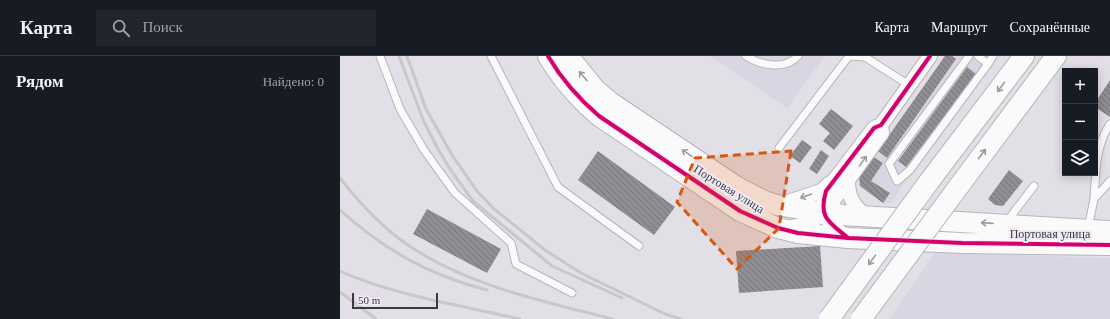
<!DOCTYPE html>
<html lang="ru">
<head>
<meta charset="utf-8">
<style>
	:root { --surface:#171b24; --page:#20242c; --text:#f1f3f6; --muted:#9ea1a6; --line:#363941 }
	body { margin:0; font-family:Georgia,serif; background:var(--page); color:var(--text) }
	.controls { position:absolute; right:12px; top:12px; display:grid; overflow:hidden; border-radius:0px; box-shadow:0 2px 10px #0003 }
	.controls button { width:36px; height:36px; display:grid; place-items:center; padding:0; border:0; border-bottom:1px solid var(--line); background:var(--surface); color:var(--text); font:20px sans-serif }
	.scale { position:absolute; left:12px; bottom:10px; width:86px; box-sizing:border-box; padding-left:4px; border:2px solid #3d3b40; border-top:0; font-size:11px; line-height:14px; white-space:nowrap; color:#3d3b40; -webkit-text-stroke:3px #efeaf6; paint-order:stroke }
	.list { margin:0; padding:0; list-style:none }
	h2 { display:flex; justify-content:space-between; align-items:center; height:52px; margin:0; padding:0 16px; font-size:17px }
	h2 small { font-size:13px; font-weight:400; color:var(--muted) }
	.icon { flex:none; width:22px; height:22px; fill:none; stroke:currentColor; stroke-width:2; stroke-linecap:round; stroke-linejoin:round }
	.map { position:relative; flex:none; width:770px; height:263px; overflow:hidden }
	header { display:flex; align-items:center; gap:24px; box-sizing:border-box; height:56px; padding:0 20px; background:var(--surface); border-bottom:1px solid var(--line) }
	header strong { font-size:19px }
	nav { display:flex; gap:22px; margin-inline-start:auto; font-size:14px }
	.search { width:280px; height:36px; background:var(--page); display:flex; align-items:center; gap:10px; box-sizing:border-box; padding:0 14px; border-radius:0px; color:var(--muted); font-size:15px }
	main { display:flex }
	aside { flex:1; background:var(--surface) }
	.map>svg:first-child { display:block }
</style>
</head>
<body>
<header>
<strong>Карта</strong>
<div class="search"><svg class="icon" aria-label="search" viewBox="0 0 24 24"><circle cx="10" cy="10" r="6"/><path d="M15 15l6 6"/></svg>Поиск</div>
<nav><a>Карта</a><a>Маршрут</a><a>Сохранённые</a></nav>
</header>
<main>
<aside>
<h2>Рядом<small>Найдено: 0</small></h2>
<ul class="list">
</ul>
</aside>
<div class="map">
<svg width="770" height="263" viewBox="0 0 770 263">
	<defs>
		<pattern id="building-back-hatch" width="6" height="6" patternUnits="userSpaceOnUse"><rect width="6" height="6" fill="#908e92"/><path d="M-1 5l2 2M0 0l6 6M5-1l2 2" fill="none" stroke="#777579"/></pattern>
	</defs>
	<rect width="100%" height="100%" fill="#e2e0e6"/>
	<path fill="#d9d5e2" d="M370,0h115l-38,52z
		M605,0h52l-69,93 -37,54h-8l-23,-17 -1,-10 13,-20 6,-5z
		M595,197l175,5v61h-221z"/>
	<path fill="url(#building-back-hatch)" d="M605,0h7l4,3 -69,99 -9,-7z
		M627,11l9,7 -70,93 -8,-6z
		M770,24v37l-15,-10v-4z
		M491,53l22,17 -19,24 -11,-9 7,-8 -11,-9z
		M462,84l10,7 -12,16 -10,-7z
		M481,94l8,6 -12,18 -8,-5z
		M258,95l77,56 -21,28 -76,-55z
		M532,100l11,7 -12,18 19,12 -7,10 -23,-17 -1,-11z
		M669,114l14,11 -20,25 -8,-1 -7,-6z
		M87,153l74,40 -14,24 -74,-39z
		M480,190l3,41 -84,6 -3,-42z"/>
	<g fill="none" stroke-linecap="round" stroke-linejoin="round">
		<g stroke="#b7b5b9" stroke-width="9">
			<path id="lane" d="M40,0l20,53 24,41 31,43 56,50 5,21 56,29
				M151,0l67,131 81,59
				M406,0c16,10 39,14 52,0
				M629,0l-80,108 8,17 13,-11 78,-106
				M638,0l10,8 5,-8
				M439,92l70,-92 16,1 44,28
				M754,143c2,-27 1,-52 16,-75
				M670,168l1,-8 23,-30
				M748,172l6,-29 16,-18"/>
		</g>
		<g stroke="#b7b5b9" stroke-width="16">
			<path id="street" d="M508,125c0,17 6,25 18,35
				M442,148l39,-13 9,-8
				M447,172c14,-2 24,-6 36,-13l59,-82 -1,-8
				M507,182c-18,-16 -29,-20 -21,-47l48,-63 7,-3 49,-69"/>
		</g>
		<g stroke="#b7b5b9" stroke-width="22">
			<path id="secondary" d="M208,0c14,24 30,42 51,60l141,95 38,17 20,5 50,5 114,5 148,2
				M228,0l27,33 15,13 127,85 27,14 13,4 66,10 265,16
				M588,127l96,-127
				M619,130l97,-130"/>
		</g>
		<use href="#lane" stroke="#fbfafb" stroke-width="7"/>
		<use href="#street" stroke="#fbfafb" stroke-width="14"/>
		<use href="#secondary" stroke="#fbfafb" stroke-width="20"/>
		<path stroke="#c8c7c9" stroke-width="3" d="M59,0l25,66 14,27 12,20 23,32 79,65 70,32
			M67,0l19,53 26,46 25,36 16,17 52,42 36,23 84,41 16,5
			M0,122c21,27 45,53 74,71 59,38 132,53 199,70
			M0,154c45,40 88,65 147,80
			M0,215c56,25 120,34 180,48
			M0,236l36,27"/>
		<g stroke="#b7b5b9" stroke-width="22" stroke-linecap="butt">
			<path id="secondary-bridge" d="M489,263l99,-136
				M521,263l98,-133"/>
		</g>
		<use href="#secondary-bridge" stroke="#fbfafb" stroke-width="20"/>
		<g stroke="#efeaf6" stroke-width="6">
			<path id="cycleway" d="M208,0c14,24 30,42 51,60l141,95 38,17 20,5 50,5 114,5 148,2
				M508,182c-19,-16 -30,-20 -22,-47l48,-63 7,-3 49,-69"/>
		</g>
		<use href="#cycleway" stroke="#d6006c" stroke-width="4"/>
	</g>
	<defs><path id="oneway-shaft" d="M-6 0H5M1.5-3L5.5 0L1.5 3" fill="none" stroke-width="1.6" stroke-linecap="round" stroke-linejoin="round"/></defs>
	<g stroke="#9c9a9e">
		<use href="#oneway-shaft" transform="translate(243 20) rotate(-130)"/>
		<use href="#oneway-shaft" transform="translate(661 31) rotate(127)"/>
		<use href="#oneway-shaft" transform="translate(347 97) rotate(-146)"/>
		<use href="#oneway-shaft" transform="translate(642 98) rotate(-53)"/>
		<use href="#oneway-shaft" transform="translate(523 105) rotate(-55)"/>
		<use href="#oneway-shaft" transform="translate(466 140) rotate(161)"/>
		<use href="#oneway-shaft" transform="translate(647 167) rotate(-176)"/>
		<use href="#oneway-shaft" transform="translate(532 204) rotate(126)"/>
	</g>
	<path fill="#d75611" fill-opacity="0.2" stroke="#d75611" stroke-width="3" stroke-dasharray="8 5" stroke-linejoin="round" d="M451,95l-12,77 -42,41 -60,-67 18,-44z"/>
	<g text-anchor="middle" dominant-baseline="central" stroke-width="4" stroke-linejoin="round" paint-order="stroke">
		<g font-size="12" fill="#3d3b40" stroke="#efeaf6">
			<text transform="translate(389 133) rotate(32)">Портовая улица</text>
			<text x="710" y="178">Портовая улица</text>
		</g>
	</g>
</svg>
<div class="controls">
<button>+</button>
<button>−</button>
<button><svg class="icon" aria-label="layers" viewBox="0 0 24 24"><path d="M12 4l9 5-9 5-9-5zM3 14l9 5 9-5"/></svg></button>
</div>
<div class="scale">50 m</div>
</div>
</main>
</body>
</html>
